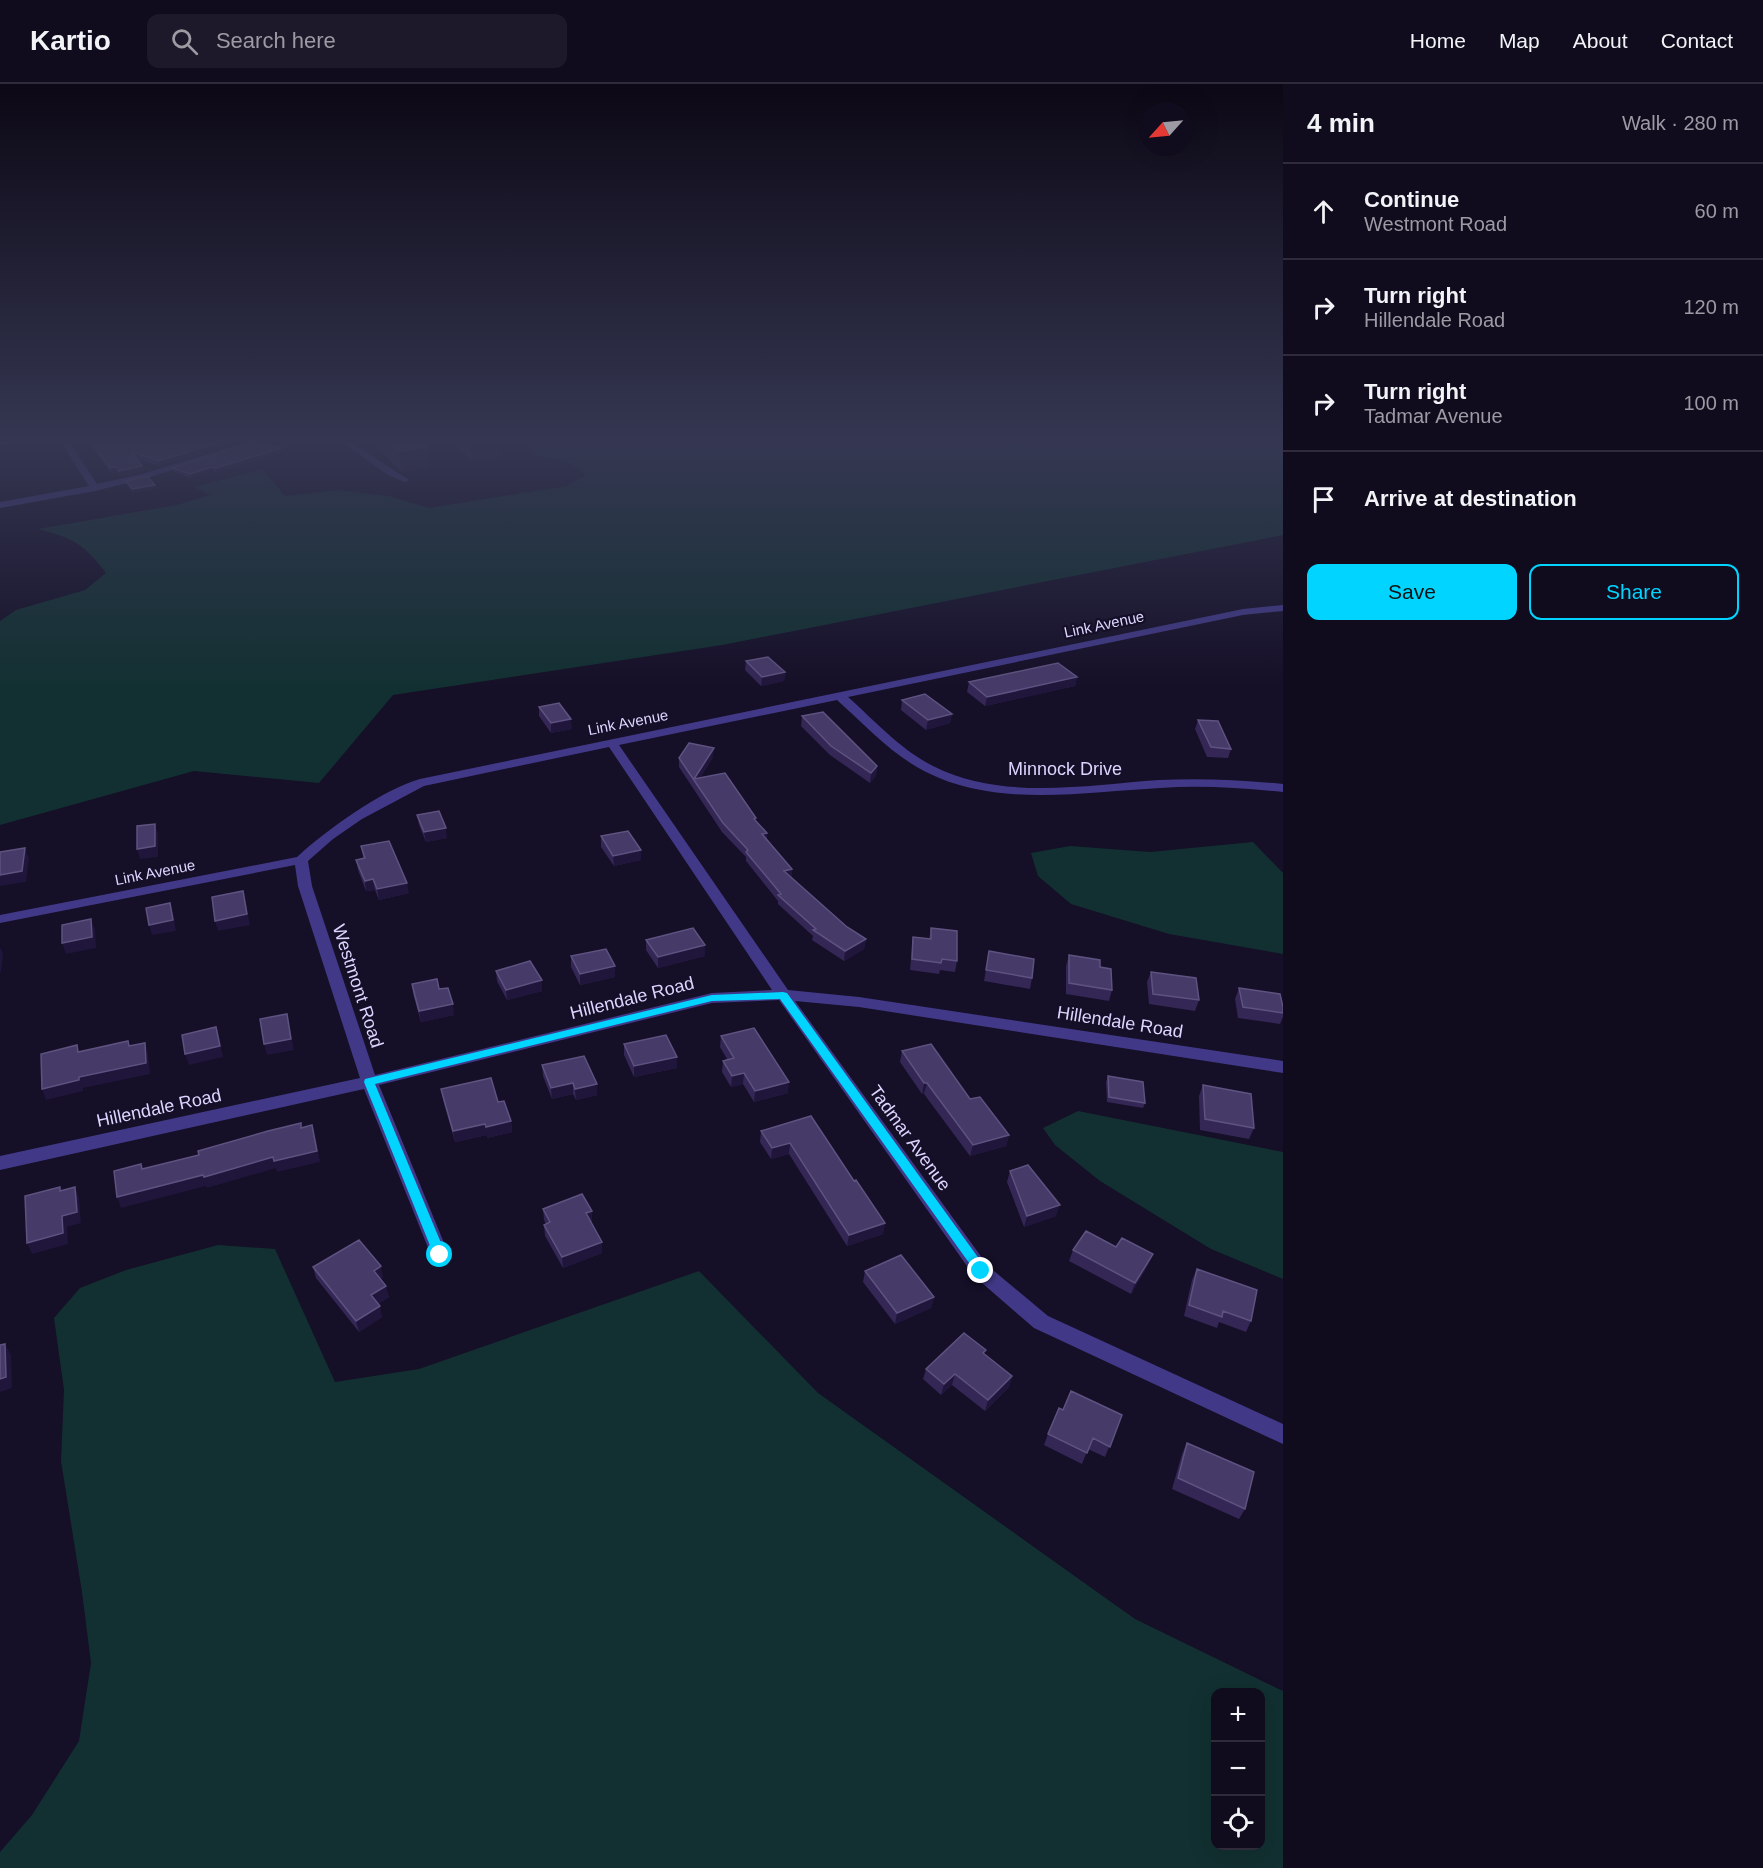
<!DOCTYPE html>
<html lang="en">
<head>
<meta charset="utf-8">
<style>
	:root { --surface:#100b1d; --page:#1e192a; --text:#f1f3f6; --muted:#9c9ba4; --line:#302b3b; --accent:#01d4ff }
	body { margin:0; font-family:Arial,sans-serif; background:var(--page); color:var(--text) }
	.controls { position:absolute; right:18px; bottom:18px; display:grid; overflow:hidden; border-radius:12px; box-shadow:0 6px 24px #0002 }
	.controls button { width:54px; height:54px; display:grid; place-items:center; padding:0; border:0; border-bottom:2px solid var(--line); background:var(--surface); color:var(--text); font:30px sans-serif }
	.compass { position:absolute; left:1139px; top:18px; width:54px; height:54px; border-radius:50%; background:var(--surface); box-shadow:0 6px 24px #0002; rotate:243deg }
	.stop { position:absolute; width:18px; height:18px; margin:-14px; border:4px solid #01d4ff; border-radius:50%; background:#fff }
	.stop.end { background:#01d4ff; border-color:#fff; box-shadow:0 2px 6px #0008 }
	.list { margin:0; padding:0; list-style:none }
	h2 { display:flex; justify-content:space-between; align-items:center; height:78px; margin:0; padding:0 24px; font-size:26px }
	h2 small { font-size:20px; font-weight:400; color:var(--muted) }
	.list li { display:grid; grid-template-columns:39px 1fr auto; gap:18px; align-items:center; box-sizing:border-box; height:96px; padding:0 24px; border-top:2px solid var(--line) }
	.list b { display:block; font-size:22px; white-space:nowrap }
	.list p { margin:0; font-size:20px; white-space:nowrap; color:var(--muted) }
	.list em { font-size:20px; font-style:normal; color:var(--muted) }
	.actions { display:flex; gap:12px; padding:18px 24px }
	.actions a { flex:1; padding:14px 0; border:2px solid var(--accent); border-radius:12px; text-align:center; font-size:21px; color:var(--accent) }
	.actions .main { background:var(--accent); color:#111 }
	.icon { flex:none; width:33px; height:33px; fill:none; stroke:currentColor; stroke-width:2; stroke-linecap:round; stroke-linejoin:round }
	.map { position:relative; flex:none; width:1283px; height:1784px; overflow:hidden }
	header { display:flex; align-items:center; gap:36px; box-sizing:border-box; height:84px; padding:0 30px; background:var(--surface); border-bottom:2px solid var(--line) }
	header strong { font-size:28px }
	nav { display:flex; gap:33px; margin-inline-start:auto; font-size:21px }
	.search { width:420px; height:54px; background:var(--page); display:flex; align-items:center; gap:15px; box-sizing:border-box; padding:0 21px; border-radius:12px; color:var(--muted); font-size:22px }
	main { display:flex }
	aside { flex:1; background:var(--surface) }
	.map>svg:first-child { display:block }
</style>
</head>
<body>
<header>
<strong>Kartio</strong>
<div class="search"><svg class="icon" aria-label="search" viewBox="0 0 24 24"><circle cx="10" cy="10" r="6"/><path d="M15 15l6 6"/></svg>Search here</div>
<nav><a>Home</a><a>Map</a><a>About</a><a>Contact</a></nav>
</header>
<main>
<div class="map">
<svg width="1283" height="1784" viewBox="0 0 1283 1784">
	<rect width="100%" height="100%" fill="#150f27"/>
	<path fill="#123031" fill-rule="evenodd" d="M514,355h769v96l-561,110 -329,50 -74,88 -125,-12 -194,54v-204l16,-11 69,-20 21,-17c-22,-29 -33,-35 -68,-44l139,-24 33,-10 -15,-8 67,-18 23,27 52,-6 52,6 40,12 138,-22 19,-11 -20,-15 -26,-3z
		M1253,758l30,31v81l-114,-20 -98,-30 -33,-28 -7,-23 39,-7 80,6z
		M1078,1027l205,41v127l-72,-30 -111,-68 -45,-36 -12,-17z
		M218,1161l57,4 60,133 84,-13 280,-98 119,122 317,226 148,72v177h-1283v-16l32,-37 47,-74 12,-78 -9,-71 -21,-131 3,-71 -10,-72 26,-30 46,-18zM1260,1608v154h-44v-154z"/>
	<g fill="none" stroke-linecap="round" stroke-linejoin="round">
		<path fill="#413987" fill-rule="evenodd" d="M59,355h8l30,45 45,-10 116,-35 9,1 -120,38 -52,13 -95,17v-6l89,-16z
			M338,355h8l63,41 -4,2 -17,-7z
			M1283,521v6l-40,4 -395,82c27,24 53,53 85,69 69,35 153,19 226,14 42,-2 83,0 124,4v8c-41,-4 -82,-7 -123,-4 -77,4 -163,20 -234,-16 -34,-17 -61,-47 -89,-72l-218,45 169,245 71,7 424,64v12l-424,-66 -64,-6 193,265 60,50 235,108v20l-249,-116 -60,-52 -195,-276 -67,3 -333,82 70,170 -2,5 -7,3 -7,-3 -2,-5 -67,-166 -364,81v-14l360,-78 -62,-192 -3,-21 -295,58v-8l297,-58c28,-26 86,-68 123,-78l823,-170zM609,663l163,243 -60,3 -337,82 -63,-189 -4,-25 25,-22 29,-20 62,-33z"/>
		<path fill="#cd5cff" fill-rule="evenodd" d="M10,355h17l-27,6v-4z"/>
	</g>
	<path fill="#342756" d="M87,355h162l-90,27 -23,-8 6,8 1,5 -23,6 -2,-4 -7,1z
		M369,355h50l8,7 2,22 -28,4z
		M448,355h51l2,18 -29,4z
		M282,364v4l-65,20 -4,-1 -22,7 -17,-6 -1,-4z
		M746,577l39,11 -1,9 -23,5 -16,-16z
		M1077,593l-2,9 -90,20 -18,-14 2,-10z
		M902,616l50,14 -2,9 -24,7 -25,-20z
		M539,623l33,22 -21,4 -12,-17z
		M802,632l75,50 -1,10 -6,7 -40,-28 -29,-29z
		M1198,636l33,29 -3,9 -21,-1 -12,-28z
		M713,673l-13,21 56,40v3l11,12v7l25,29 -1,9 56,49 19,12 -2,10 -20,12 -32,-21 1,-4 -35,-32v-3l-32,-40v-4l-24,-25 -43,-65v-9z
		M417,731l30,23 -21,4 -7,-17z
		M601,752l40,24 -27,6 -13,-19z
		M361,762l48,47 -30,7 -4,-10 -9,1 -8,-21 -2,-10 7,-2z
		M931,844l26,33 -2,11 -15,-2 -1,4 -29,-4 2,-23 1,-10 16,2z
		M646,856l59,16 -47,12 -12,-18z
		M989,867l43,27 -2,11 -46,-8z
		M1069,871l31,12 12,23 -3,11 -43,-7v-28z
		M571,872l44,21 -35,8 -9,-18z
		M496,887l46,20 -35,9 -10,-19z
		M1151,888l48,28 -4,11 -46,-7 -2,-22z
		M412,900l27,5 15,26 -33,7 -8,-28z
		M1239,904l44,19v10l-3,7 -42,-6 -3,-19z
		M721,952l67,57 -34,9 -11,-18 -12,3 -9,-15 1,-11 4,-2 -7,-12z
		M624,960l53,24 -43,9 -10,-22z
		M902,967l68,48 39,36 -3,11 -36,10 -46,-62h-2l-22,-32z
		M542,981l55,19v11l-21,5 -3,-6 -21,5 -9,-23z
		M1108,992l37,27 -2,5 -36,-6 -1,-20z
		M1203,1001l51,43 -5,11 -49,-9 -1,-34z
		M441,1005l57,13 13,19 1,11 -25,6v-3l-32,7 -12,-42z
		M811,1032l43,65 31,42 -2,11 -36,12 -58,-92 -18,5 -11,-17 1,-11z
		M1010,1087l46,45 -32,11 -17,-45z
		M543,1125l49,2v11h-1l11,20v11l-39,15 -18,-32 -1,-11 2,-1 -2,-4z
		M1116,1163l37,7 -5,11 -17,29 -62,-33 4,-11z
		M313,1183l70,10 -3,2 9,18 -11,7 4,13 -23,15 -43,-54z
		M1197,1185l54,52 -5,11 -27,-10 -2,6 -33,-12 8,-36z
		M865,1187l69,26 -3,11 -36,16 -32,-42z
		M985,1271l27,21 -3,11 -24,24 -33,-26 -11,10 -18,-16 3,-10z
		M1063,1326l59,5 -17,42 -17,-8 -6,15 -38,-19 4,-11z
		M1187,1359l58,66 -6,10 -67,-30 10,-35z"/>
	<path fill="#20163b" d="M231,355h18l-90,27 -1,-5z
		M486,355h13l2,18 -29,4 -1,-20z
		M427,362l2,22 -28,4 -2,-21z
		M282,364v4l-65,20 -1,-4z
		M142,382l1,5 -23,6 -1,-6z
		M116,383l2,6 -7,1 -1,-6z
		M212,383l1,4 -22,7 -1,-4z
		M155,401l1,4 -24,4v-4z
		M785,588l-1,9 -23,5 1,-9z
		M1077,593l-2,9 -90,20 2,-9z
		M952,630l-2,9 -24,7 2,-10z
		M571,635l1,10 -21,4v-10z
		M714,664l-1,9 -17,27 -2,-5z
		M877,682l-1,10 -6,7 1,-10z
		M155,740l3,10v23l-18,2 -3,-10z
		M446,744l1,10 -21,4 -2,-10z
		M767,749l-1,9 -4,-8z
		M25,764l4,10 -3,24 -26,4v-11z
		M641,766v10l-27,6 -1,-10z
		M792,785l-1,10 -7,-8z
		M373,795l2,11 -9,1 -1,-10z
		M407,799l2,10 -30,7 -2,-11z
		M243,807l7,34 -32,6 -3,-10z
		M170,819l3,11 3,17 -24,4 -3,-10z
		M91,835l4,11 1,18 -30,6 -4,-11z
		M866,855l-2,10 -20,12 1,-10z
		M705,861v11l-47,12v-11z
		M0,863l3,7 -2,18h-1z
		M615,882v11l-35,8v-11z
		M542,896v11l-35,9 -1,-10z
		M453,920l1,11 -33,7 -2,-11z
		M287,930l7,36 -27,5 -3,-11z
		M216,943l7,30 -34,8 -4,-11z
		M145,959l3,11 2,20 -67,14v3l-37,9 -4,-11z
		M677,973v11l-43,9v-11z
		M744,989l-1,11 -12,3 1,-11z
		M789,998l-1,11 -34,9 1,-11z
		M573,999v11l-21,5 -1,-11z
		M924,999h3l-3,11h-2z
		M597,1000v11l-21,5 -1,-11z
		M511,1037l1,11 -25,6 -1,-11z
		M485,1040l2,11 -32,7 -2,-11z
		M312,1041l8,37 -43,10 -1,-4 -69,20 -1,-2 -85,22 -4,-11z
		M1009,1051l-3,11 -36,10 3,-11z
		M790,1059l-1,11 -18,5 1,-11z
		M75,1103l4,11 2,25 -14,4 1,17 -36,10 -5,-11 35,-27z
		M1060,1121l-4,11 -32,11 3,-11z
		M592,1127v11l-6,2v-11z
		M885,1139l-2,11 -36,12 2,-11z
		M602,1158v11l-39,15 -1,-11z
		M1153,1170l-5,11 -17,29 4,-11z
		M381,1182l2,11 -7,5 -2,-11z
		M386,1202l3,11 -16,10 -2,-12z
		M934,1213l-3,11 -36,16 2,-11z
		M380,1222l2,11 -23,15 -3,-11z
		M5,1260l6,11 1,33 -12,4v-13z
		M955,1290l-3,11 -11,10 3,-11z
		M1012,1292l-3,11 -24,24 3,-11z"/>
	<path fill="#463a68" stroke="#5e5280" stroke-width="1.5" d="M89,355h142l-73,22 -27,-10 11,15 -23,5 -3,-4 -6,1z
		M387,355h32l8,7 -28,5z
		M468,355h18l-15,2z
		M261,356l21,8 -66,20 -4,-1 -22,7 -17,-6z
		M147,392l8,9 -23,4 -6,-8z
		M768,573l17,15 -23,5 -16,-16z
		M1058,579l19,14 -90,20 -18,-15z
		M925,610l27,20 -24,6 -26,-20z
		M559,619l12,16 -20,4 -12,-16z
		M823,628l54,54 -6,7 -40,-27 -29,-30z
		M1198,636l20,1 13,28 -20,-2z
		M689,659l25,5 -20,31 31,-6 31,45 -2,1 13,14 -5,1 30,35 -8,2 63,56 19,12 -21,12 -32,-21 3,-1 -38,-34 3,-1 -35,-42 2,-2 -25,-27 -44,-65z
		M439,727l7,17 -22,4 -7,-17z
		M155,740v22l-18,3v-23z
		M628,747l13,19 -28,6 -12,-20z
		M389,757l18,42 -30,6 -4,-10 -8,2 -9,-21 9,-2 -4,-12z
		M25,764l-3,23 -22,4v-23z
		M243,807l4,23 -32,7 -3,-24z
		M170,819l3,17 -24,5 -3,-17z
		M91,835l1,18 -30,6v-18z
		M693,844l12,17 -47,12 -12,-17z
		M931,844l26,3v30l-15,-2 -1,4 -29,-4 1,-22 18,2z
		M606,865l9,17 -35,8 -9,-18z
		M989,867l45,8 -2,19 -46,-8z
		M1069,871l31,5v7l11,2 1,21 -43,-7z
		M530,877l12,19 -36,10 -10,-19z
		M1151,888l45,6 3,22 -46,-6z
		M437,895l2,10 9,-1 5,16 -34,7 -7,-27z
		M1239,904l41,6 3,13v6l-40,-6z
		M287,930l4,25 -27,5 -4,-25z
		M216,943l4,19 -35,8 -3,-19z
		M754,944l35,54 -34,9 -11,-18 -12,3 -9,-15 11,-3 -13,-22z
		M666,951l11,22 -43,9 -10,-22z
		M128,957l1,5 16,-3 1,20 -67,14v3l-37,9 -1,-35 36,-9 1,7z
		M931,960l39,55 10,-2 29,38 -36,10 -46,-62h-3l-22,-32z
		M584,972l13,28 -22,5 -2,-6 -22,5 -9,-23z
		M1108,992l35,6 2,21 -36,-6z
		M491,994l7,24 6,-1 7,20 -25,6 -1,-3 -32,7 -12,-42z
		M1203,1001l48,9 3,34 -49,-9z
		M811,1032l43,65 2,-1 29,43 -36,12 -59,-92 -18,5 -11,-17z
		M301,1039v5l11,-3 5,26 -43,10 -1,-4 -69,20 -1,-2 -86,22 -3,-26 27,-7 1,5 57,-14 -1,-4 70,-20z
		M1028,1081l32,40 -33,11 -17,-45z
		M60,1103v4l15,-4 2,25 -15,4 1,17 -36,10 -2,-47z
		M582,1110l10,17 -6,2 16,29 -40,15 -18,-32 6,-3 -7,-13z
		M1086,1147l30,16 6,-9 31,16 -18,29 -62,-33z
		M359,1156l22,26 -7,5 12,15 -15,9 9,11 -24,15 -43,-54z
		M901,1171l33,42 -37,16 -32,-42z
		M1197,1185l60,21 -6,31 -28,-10 -1,6 -33,-12z
		M964,1249l22,17 -3,3 29,23 -24,24 -33,-26 -11,10 -18,-15z
		M5,1260l1,33 -6,2v-34z
		M1071,1307l51,24 -12,32 -17,-9 -6,15 -39,-19 11,-26 4,2z
		M1187,1359l67,29 -9,37 -67,-31z"/>
	<linearGradient id="sky" x2="0" y2="1"><stop stop-color="#0c0815"/><stop offset="0.59" stop-color="#353752"/><stop offset="1" stop-color="#353752" stop-opacity="0"/></linearGradient>
	<rect width="1283" height="605" fill="url(#sky)"/>
	<path fill="#01d4ff" d="M783,908l4,1 198,274 2,4 -2,3h-8l-197,-275 -68,2 -337,83 71,171 -2,3h-9l-71,-176 1,-3 347,-84z"/>
	<g text-anchor="middle" dominant-baseline="central" stroke-width="4.5" stroke-linejoin="round" paint-order="stroke">
		<g font-size="15" fill="#ddd5ff" stroke="#150f27">
			<text transform="translate(1104 540) rotate(-12)">Link Avenue</text>
			<text transform="translate(628 638) rotate(-11)">Link Avenue</text>
			<text transform="translate(155 788) rotate(-11)">Link Avenue</text>
		</g>
		<g font-size="18" fill="#ddd5ff" stroke="#150f27">
			<text x="1065" y="685">Minnock Drive</text>
			<text transform="translate(358 902) rotate(72)">Westmont Road</text>
			<text transform="translate(632 914) rotate(-14)">Hillendale Road</text>
			<text transform="translate(1120 938) rotate(9)">Hillendale Road</text>
			<text transform="translate(159 1024) rotate(-12)">Hillendale Road</text>
			<text transform="translate(910 1054) rotate(54)">Tadmar Avenue</text>
		</g>
	</g>
</svg>
<div class="controls">
<button>+</button>
<button>−</button>
<button><svg class="icon" aria-label="locate" viewBox="0 0 24 24"><circle cx="12" cy="12" r="6"/><path d="M12 2v4M12 18v4M2 12h4M18 12h4"/></svg></button>
</div>
<svg class="compass" viewBox="-18 -18 36 36"><path d="M0-13l5 13h-10z" fill="#e53935"/><path d="M0 13l5-13h-10z" fill="#9c9ba4"/></svg>
<div class="stop" style="left:440px;top:1171px"></div>
<div class="stop end" style="left:981px;top:1187px"></div>
</div>
<aside>
<h2>4 min<small>Walk · 280 m</small></h2>
<ul class="list">
<li><svg class="icon" aria-label="ahead" viewBox="0 0 24 24"><path d="M12 20V5M6 11l6-6 6 6"/></svg><div><b>Continue</b><p>Westmont Road</p></div><em>60 m</em></li>
<li><svg class="icon" aria-label="right" viewBox="0 0 24 24"><path d="M7 20v-9h11M14 6l5 5-5 5"/></svg><div><b>Turn right</b><p>Hillendale Road</p></div><em>120 m</em></li>
<li><svg class="icon" aria-label="right" viewBox="0 0 24 24"><path d="M7 20v-9h11M14 6l5 5-5 5"/></svg><div><b>Turn right</b><p>Tadmar Avenue</p></div><em>100 m</em></li>
<li><svg class="icon" aria-label="arrive" viewBox="0 0 24 24"><path d="M6 21V4h12l-3 4 3 4H6"/></svg><div><b>Arrive at destination</b></div></li>
</ul>
<div class="actions"><a class="main">Save</a><a>Share</a></div>
</aside>
</main>
</body>
</html>
